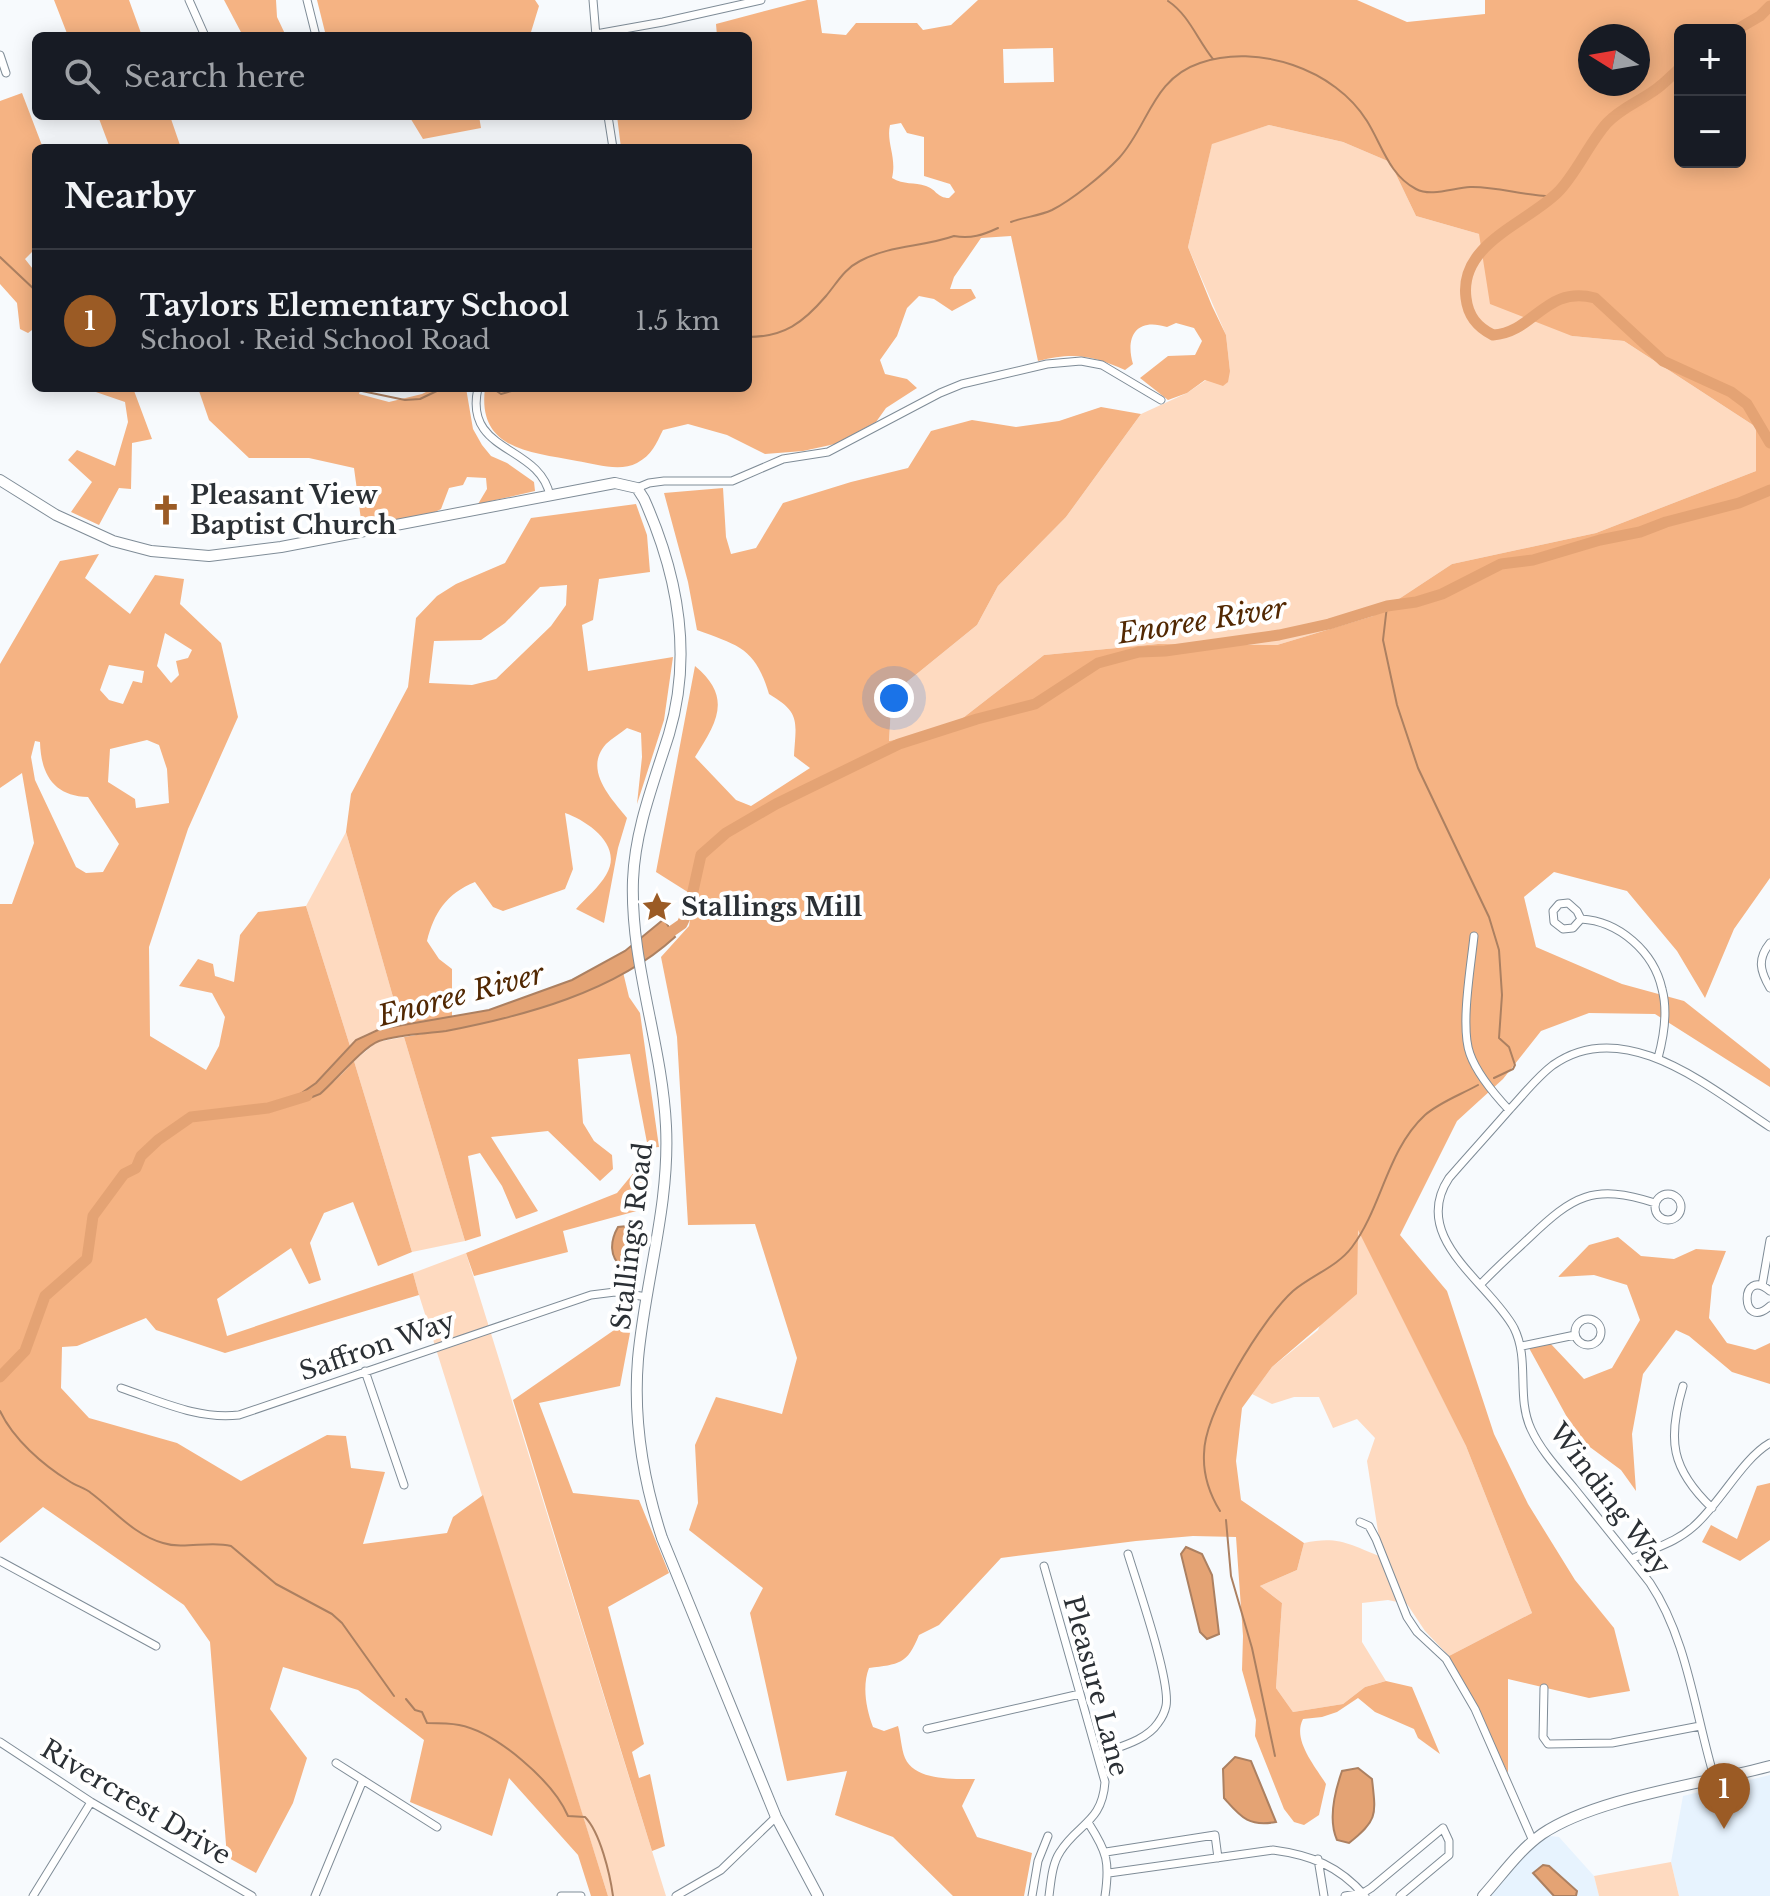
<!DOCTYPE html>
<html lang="en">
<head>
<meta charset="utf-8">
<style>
	:root { --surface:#171b24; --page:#242831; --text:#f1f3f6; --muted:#9ea1a6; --line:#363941; --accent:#9b5b25 }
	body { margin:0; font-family:"Libre Baskerville",serif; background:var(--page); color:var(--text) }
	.controls { position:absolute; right:24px; top:24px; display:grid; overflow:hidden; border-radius:12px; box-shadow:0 4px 20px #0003 }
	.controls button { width:72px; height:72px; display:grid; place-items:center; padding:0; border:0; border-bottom:2px solid var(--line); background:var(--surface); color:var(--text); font:40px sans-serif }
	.compass { position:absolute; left:1578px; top:24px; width:72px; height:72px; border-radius:50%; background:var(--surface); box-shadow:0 4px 20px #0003; rotate:281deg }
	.you { position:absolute; left:894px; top:698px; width:28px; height:28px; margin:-20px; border:6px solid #fff; border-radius:50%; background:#1a73e8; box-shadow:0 0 0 12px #1a73e833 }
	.badge { display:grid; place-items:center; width:52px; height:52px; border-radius:50%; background:var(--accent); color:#fff; font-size:26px; font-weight:700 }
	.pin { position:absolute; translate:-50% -66px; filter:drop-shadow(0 2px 4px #0008) }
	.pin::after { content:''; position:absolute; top:42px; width:28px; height:24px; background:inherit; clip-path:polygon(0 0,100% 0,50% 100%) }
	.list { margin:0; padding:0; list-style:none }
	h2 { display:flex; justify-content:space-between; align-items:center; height:104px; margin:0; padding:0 32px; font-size:34px }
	h2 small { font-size:26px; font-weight:400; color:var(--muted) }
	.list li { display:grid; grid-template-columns:52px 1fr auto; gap:24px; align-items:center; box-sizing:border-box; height:144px; padding:0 32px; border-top:2px solid var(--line) }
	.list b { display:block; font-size:30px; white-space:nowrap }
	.list p { margin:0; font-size:26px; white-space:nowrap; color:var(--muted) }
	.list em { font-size:26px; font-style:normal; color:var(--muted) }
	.icon { flex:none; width:44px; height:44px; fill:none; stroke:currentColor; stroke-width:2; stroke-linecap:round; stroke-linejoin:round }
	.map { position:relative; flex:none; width:1770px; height:1896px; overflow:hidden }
	.search { position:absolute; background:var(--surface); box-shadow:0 4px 20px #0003; left:32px; top:32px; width:720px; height:88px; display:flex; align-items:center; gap:20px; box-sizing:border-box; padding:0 28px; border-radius:12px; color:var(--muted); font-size:30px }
	.panel { position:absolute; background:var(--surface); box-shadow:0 4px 20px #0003; left:32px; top:144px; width:720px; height:248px; border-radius:12px }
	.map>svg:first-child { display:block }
</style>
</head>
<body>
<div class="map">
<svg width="1770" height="1896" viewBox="0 0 1770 1896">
	<rect width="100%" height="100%" fill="#f7fafd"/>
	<path fill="#e7f3fe" d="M1770,1775v121h-91l-8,-34 12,-66z
		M1531,1834l28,3 35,39 5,20h-122z"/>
	<path fill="#fedac0" d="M1269,125l74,17 47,20 26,54 63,18 93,102 52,5 132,86v44l-160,62 -144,31 -79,52 -96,29 -119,-1 -114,11 -94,73 -61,13 3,-47 85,-69 21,-39 68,-69 75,-103 46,-21 19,-13 24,-9 -4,-36 -38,-88 24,-104z
		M346,832l55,193c-18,3 -38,7 -51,21l-44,-140z
		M404,1037l61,204 -53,11 -58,-191 23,-19z
		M1358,1228l108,218 66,167 -83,43 -24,-25 -18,-27 -19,-4 -26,3v39l24,39 -21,6 -22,17 -50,8 -17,-24 6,-85 -22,-17 37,-16 7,-27c34,-8 47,2 78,14l-15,-96 8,-23 -18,-19 -24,9 -14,-31h-25l-22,7 -20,-10 20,-27 46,-37z
		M466,1253l200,643h-58l-189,-601 -6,-22z
		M1671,1862l8,34h-80l-5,-20z"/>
	<path fill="#f5b383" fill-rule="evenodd" d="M54,0h75l13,36h-74z
		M224,0h52l1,17 9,19h-43z
		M317,0h218l4,6 -8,26 -16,4h-189z
		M807,0h10l5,33 24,2 10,-12h61l6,7 28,-5 27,-25h379l50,22 78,-8v-14h285v878l-36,51 -29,69 -28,-47 -50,-60 -73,-19 -30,25 12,50 86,37 62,17 86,68v18l-115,-73 -66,-1 -48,18 -38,48 -46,42 -57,114 47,56 47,143 34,70 47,76 39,48 16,63 -41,7 -81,-19v94l-59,-117 83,-43 -66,-167 -108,-216 -1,64 -85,73 -30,41 -6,53 5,39 63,43 -7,27 -37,16 22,17 -6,85 17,24 50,-8 22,-17 21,-6 26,6 28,67 -22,-16 -4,-9 -39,-17 -17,-14 -21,14 -15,5 -19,2c-11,21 12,47 23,65l-7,31 -15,10 -10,-3 -10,-13 -29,-73 1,-16 -14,-50 1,-34 -7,-99 -43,-1 -57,5 -135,17 -62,67 -20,10c-12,30 -20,29 -50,33 -7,18 -3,41 4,59l11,4 14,-5c3,10 3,22 7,32 10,23 49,21 70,21l-13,27 15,31 55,16 -8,43h-71l-60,-59 -58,-22 12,-44 -60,10 -37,-168 13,-25 -74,-58 9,-27 -3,-58 21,-48 66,17 15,-56 -42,-134 -67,1 -11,-188 -16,-80 28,-31 5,-30 -38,-24 39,-206c37,31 23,55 0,91l41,43 15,6 59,-38 -16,-12c2,-35 7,-43 -25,-62 -14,-46 -29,-48 -72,-64l-9,-48 -24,-89 59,-5 3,49 5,17 25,-6 27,-45 68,-21 57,-14 23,-37 41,-11 44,7 43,-6 42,-14 40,7 -75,103 -68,69 -21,39 -85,69 -3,47 61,-13 94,-73 114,-11 119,1 96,-29 79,-52 144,-31 160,-62v-44l-132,-86 -52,-5 -82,-32 -11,-70 -63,-18 -26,-54 -47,-20 -74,-17 -57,19 -24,103 24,59 14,29 4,36 -2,11 -5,4 -18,-6 -18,13 -19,7 -28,-22 28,-22 27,-1 7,-14 -8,-13 -18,-5 -9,4c-31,-10 -42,10 -34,37l-8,6c-33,-15 -52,-18 -87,-9l-27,-125 -30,2 -27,39 -4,12h21l5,9 -24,13 -18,-12 -15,-3 -12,12 -10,28 -17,24 5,14 22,5 10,9 -31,20 -10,14 -41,22 -32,7 -38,3 -38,-19 -39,-11 -25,6c-7,14 -11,25 -26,33 -17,9 -42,1 -60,-2 -47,-9 -100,-11 -92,-73h263v-240h-127l-4,-32h131v-80h-31l-1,-12zM1680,30h60v132h-60zM1590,36h48v48h-48zM1053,48l1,34 -50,1 -1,-34zM901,123l6,10 17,4v39l26,8 5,8 -6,6c-12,0 -13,-9 -23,-12 -12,-4 -22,-1 -34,-8 5,-21 -6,-35 -2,-53z
		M22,93l21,55h-7v100l-11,11 11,14v54l-8,6 -8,-4 -3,-26 -17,-19v-183z
		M98,116h72l11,32h-71z
		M409,116h70l2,12 -58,11z
		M70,388h63l19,51 -20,4 -1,46 -12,-1 -20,37 -28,-13 21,-30 -24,-22 9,-10 38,16 13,-44 -3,-20 -35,-12z
		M198,388h163l-2,6 30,8 33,-8 12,-6h32l7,41 9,16 9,11 16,7 27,19 1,9 -57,13 9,-15 -1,-11 -19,-1 -4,8 -14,3 -8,21 -14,7 -65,11 -8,-59 -45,-10h-60l-40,-38z
		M636,504l11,31 3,37 -51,7 -6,41 -11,5 6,46 85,-14 -9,63 -27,84 5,-47 -1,-24 -14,-5c-6,5 -15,10 -21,16 -23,26 5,54 21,74l-9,30 -14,75 -28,-14c10,-11 23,-22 30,-34 18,-29 -18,-54 -41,-62l8,56 -8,20 -62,22 -10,-4 -18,-25c-29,12 -41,31 -48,59l12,18 13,10v48l-51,8 -55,-193 5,-38 57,-107 8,-69 21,-22 19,-12 49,-21 26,-45zM567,585l-1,20 -15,21 -55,53 -24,6 -43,-2 5,-42 47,-1 24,-17 35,-36z
		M99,554l-14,24 45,36 25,-39 29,4 -4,25 41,39 17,74 -50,112 -39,118 1,89 56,34 13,-24 6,-29 -13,-24 -33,-7 19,-27 15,5 2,12 19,6 6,-47 18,-23 48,-6 44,140 -34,37 -21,15c26,1 42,-19 59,-37l58,191 -34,14 -25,-64 -29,11 -14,30 11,37 -12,4 -18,-36 -74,51 10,37 186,-63 6,22 -194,58 -69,-23 -10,-12 -69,28 -15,1 -1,41 28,30 88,25 64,38 86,-46 19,1 5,32 34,4 -22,72 84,-11 6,-16 30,-22 125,401h-17l-13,-41 -69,-77 -17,58 -82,-34 14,-62 -66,-50 -75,-23 -13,42 37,49 -14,45 -37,70 -29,-16 -17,-215 -26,-37 -141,-98 -43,36v-639h12l22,-61 -12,-70 -22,15v-124l60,-103zM165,633l27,17 -4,8 -12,3 3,14 -8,8 -14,-17zM109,665l35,6 -2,12 -9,-2 -10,23 -14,-4 -9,-10zM147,740l12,5 8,24 2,34 -33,5 -1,-9 -27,-17 2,-33zM35,741l5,1c1,33 14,54 48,55l31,47 -16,28 -17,1 -10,-6 -41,-87 -4,-23z
		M623,972l6,25 11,16 19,134 -11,1 -18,-94 -52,5 5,64 11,18 18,14 1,14 -13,12 -52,-50 -57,6 47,74 -22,8 -14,-33 -22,-33 -12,3 13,80 -16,5 -61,-204c76,-12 149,-29 219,-65z
		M640,1165l9,1 -5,43 -81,22 5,21 -94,24 -8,-23 151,-60z
		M1618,1237l23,19 33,3 22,-10 30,2 -14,35 -3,32 18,25 28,7 15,-7v41l-38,-12 -43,-36 -13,-6 -33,44 -11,60 4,57 -15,-21 -42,-31 -50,-91 21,-5 34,36 28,-11 28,-48 -13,-35 -33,-10 -36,2 31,-32z
		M633,1317l-13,69 -81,17 34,90 66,7 30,73 -61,34 36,137 -12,8 7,26 11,-4 15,72 -13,5 -139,-451z
		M1770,1483v57l-30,21 -38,-19 9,-17 26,14 20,-53z"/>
	<path fill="#e4a374" stroke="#ac8061" stroke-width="2" d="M664,919l11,18c-60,55 -151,79 -229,94 -22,3 -46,3 -67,10 -16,6 -44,40 -59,53l-10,4 -17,1 23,-16 40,-43 24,-11 109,-19 83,-30 53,-29z
		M627,1226l9,18 -5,19 -9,4c-13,-10 -12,-26 -4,-40z
		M1186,1547l16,7 10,21 7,59 -12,5 -7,-7 -19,-78z
		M1235,1757l16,4 25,61c-28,5 -35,-5 -52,-24l-1,-29z
		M1358,1768l14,11c4,36 6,41 -23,64l-12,-3c-9,-20 -2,-49 5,-69z
		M1543,1865l6,1 28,25 -1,5h-22l-21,-23z"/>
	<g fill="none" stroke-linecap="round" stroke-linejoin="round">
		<path stroke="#ac8061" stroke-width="2" d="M1168,1c21,14 29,38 45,58
			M1011,222c13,-5 28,-6 41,-12 20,-10 52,-36 67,-52 30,-33 33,-79 81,-95 57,-20 135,6 167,58 15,24 22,54 49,68 15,8 37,-1 54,-2 28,-1 56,10 84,9
			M0,257l36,34
			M748,337c36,0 55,-14 78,-41 11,-13 18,-27 34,-35 30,-16 63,-14 94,-25 17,3 29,-1 44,-8
			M327,388l35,3 43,9 15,-1 23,-11
			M492,388l9,6 21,-6
			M1387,606l-4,34 14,65 21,63 71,149 10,33 3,45 -3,43 10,9 6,18 -2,4 -19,9
			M0,1411c13,28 43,54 69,70 7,5 16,7 22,12 24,18 43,42 72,50 22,7 46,-3 68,3l45,38 56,30 10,9 52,73
			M1220,1511c-11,-18 -17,-36 -16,-57 0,-41 59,-136 89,-163 19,-16 44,-24 59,-44 30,-40 35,-97 73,-132 15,-13 35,-20 53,-30
			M1226,1520l5,56 21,72 23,108
			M406,1699l9,11 7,2 5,11c11,0 22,0 32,2 37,7 94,56 109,91l17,1c15,15 25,57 28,79"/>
		<path stroke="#e4a374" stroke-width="11" d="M1736,30l24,-14 10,-10
			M1680,68c-9,8 -18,18 -28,24 -16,11 -32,17 -45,31 -18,20 -32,53 -50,70 -32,31 -98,51 -91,105 2,18 11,29 27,37 42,-3 52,-50 102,-37l68,63 68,31 16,12 23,39
			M659,940l23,-16 7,-15 12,-54 25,-22 50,-29 123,-60 78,-25 58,-15 63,-41 41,-11 26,-1 114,-16 50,-11 58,-18 29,-4 26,-8 59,-30 32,-4 67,-20 40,-8 26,-10 73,-19 31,-13
			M0,1377l25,-26 20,-55 42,-37 6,-43 31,-42 12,-6 5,-12 17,-16 33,-23 77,-9 39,-12"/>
		<g stroke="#7f8c97" stroke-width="9">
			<path id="street" d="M189,0l16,36
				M307,0l9,36
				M593,0l3,36
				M596,34l67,-12 98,-22
				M0,55l6,18
				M608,116l5,32
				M478,388c-15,66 62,56 72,108
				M637,488l12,-5 15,-2h68l51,-22 45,-7 112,-59 22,-9 85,-20 34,-3 21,4 59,35
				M1568,903l9,8 4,8 -8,9 -10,1 -9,-7 -1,-11 6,-7z
				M1581,919c38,2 73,33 81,70 6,22 2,47 -4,69
				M1474,936c-3,30 -14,91 -4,118 7,20 25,41 39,56
				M1770,943c-13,16 -10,28 0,45
				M1655 1207a13 13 0 1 1 26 0a13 13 0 1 1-26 0Z
				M1480,1285c15,-16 32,-31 49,-47 44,-42 64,-55 126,-35
				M1762,1286l8,-46
				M1770,1291c-31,-26 -30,42 0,15
				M1575 1332a13 13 0 1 1 26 0a13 13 0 1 1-26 0Z
				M1522,1346l53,-11
				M365,1371l39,114
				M1683,1386c-16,54 -12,83 29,122
				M121,1388c39,13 77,32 118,27l352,-120 24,-3 32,5
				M1360,1522l9,4 7,13 31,78 10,15 29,27 29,50 58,132
				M1632,1559c21,-11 43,-16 61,-32 27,-23 49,-68 77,-84
				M0,1561l156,85
				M1044,1566l61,216c-3,41 -27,41 -45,70 -8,12 -9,29 -11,44
				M1544,1688l-1,49 5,7 64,-1 88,-17
				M927,1729l153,-35
				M0,1742l91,60 161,94
				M1098,1755c20,-8 48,-14 60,-32 3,-4 7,-12 8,-17 5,-25 -29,-122 -38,-152
				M336,1763l101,64
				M1715,1780c-20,-65 -27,-140 -65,-197 -25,-32 -51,-64 -76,-95 -15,-18 -33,-37 -43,-59 -15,-32 -1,-69 -17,-101 -24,-45 -105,-90 -65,-150 20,-23 41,-46 61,-69 14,-15 27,-32 43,-44 72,-51 158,24 217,62
				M1089,1824c18,28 21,38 16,72
				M1106,1852l109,-17 3,23
				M1318,1859l6,37
				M1109,1873l164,-23c38,5 66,16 92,46
				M33,1896l58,-94
				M315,1896l48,-116
				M561,1896h20
				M676,1896l45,-26 55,-53
				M1032,1896l6,-35 10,-25
				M1345,1896l18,-3 8,-5 72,-60 6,13v14l-49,41"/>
		</g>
		<g stroke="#7f8c97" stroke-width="12">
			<path id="secondary" d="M0,480l56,35 57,26 38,10 58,5 72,-9 334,-64 22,5 7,11c34,76 49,155 25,235 -15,48 -34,95 -36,146 -3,83 29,163 33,246 4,79 -21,155 -28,233 -5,61 5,121 24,179l114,279 42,79
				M1483,1896c19,-21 36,-46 59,-62 55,-37 162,-50 228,-68"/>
		</g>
		<use href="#street" stroke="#fff" stroke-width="7"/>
		<use href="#secondary" stroke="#fff" stroke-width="10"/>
	</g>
	<defs>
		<g id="church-bare" transform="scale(2.4)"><path d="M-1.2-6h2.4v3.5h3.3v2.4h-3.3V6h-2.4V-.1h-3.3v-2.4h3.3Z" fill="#9b5b25" stroke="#fff" stroke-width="2.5" paint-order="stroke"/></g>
		<g id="sight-bare" transform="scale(2.4)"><path d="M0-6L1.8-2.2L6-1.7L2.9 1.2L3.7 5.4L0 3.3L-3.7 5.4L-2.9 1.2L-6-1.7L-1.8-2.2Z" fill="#9b5b25" stroke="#fff" stroke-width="2.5" paint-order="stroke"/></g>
	</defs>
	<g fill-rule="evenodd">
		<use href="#church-bare" x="166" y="510"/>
		<use href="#sight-bare" x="657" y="907"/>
	</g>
	<g text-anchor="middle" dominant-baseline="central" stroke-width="8" stroke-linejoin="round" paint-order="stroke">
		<g font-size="26" font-weight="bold" fill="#2b3035" stroke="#fff" text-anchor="start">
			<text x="190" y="495">Pleasant View<tspan x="190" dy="30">Baptist Church</tspan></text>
			<text x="681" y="907">Stallings Mill</text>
		</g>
		<g font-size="26" fill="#2b3035" stroke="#fff">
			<text transform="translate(632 1236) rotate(-83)">Stallings Road</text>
			<text transform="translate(377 1346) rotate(-19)">Saffron Way</text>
			<text transform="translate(1610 1499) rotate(53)">Winding Way</text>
			<text transform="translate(1096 1686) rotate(75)">Pleasure Lane</text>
			<text transform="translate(136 1802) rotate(31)">Rivercrest Drive</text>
		</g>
		<g font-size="28" font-style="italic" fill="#522802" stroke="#fff">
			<text transform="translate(1202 621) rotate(-9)">Enoree River</text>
			<text transform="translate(461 995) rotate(-15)">Enoree River</text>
		</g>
	</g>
</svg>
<div class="controls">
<button>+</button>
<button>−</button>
</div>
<svg class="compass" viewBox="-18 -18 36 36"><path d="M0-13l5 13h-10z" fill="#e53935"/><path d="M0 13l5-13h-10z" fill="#9ea1a6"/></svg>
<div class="you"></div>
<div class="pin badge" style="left:1724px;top:1829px">1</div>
<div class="search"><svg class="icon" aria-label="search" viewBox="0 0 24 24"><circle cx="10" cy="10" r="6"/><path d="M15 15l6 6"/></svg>Search here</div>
<section class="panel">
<h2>Nearby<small></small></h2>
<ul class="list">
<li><span class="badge">1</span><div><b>Taylors Elementary School</b><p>School · Reid School Road</p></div><em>1.5 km</em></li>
</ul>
</section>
</div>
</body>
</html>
